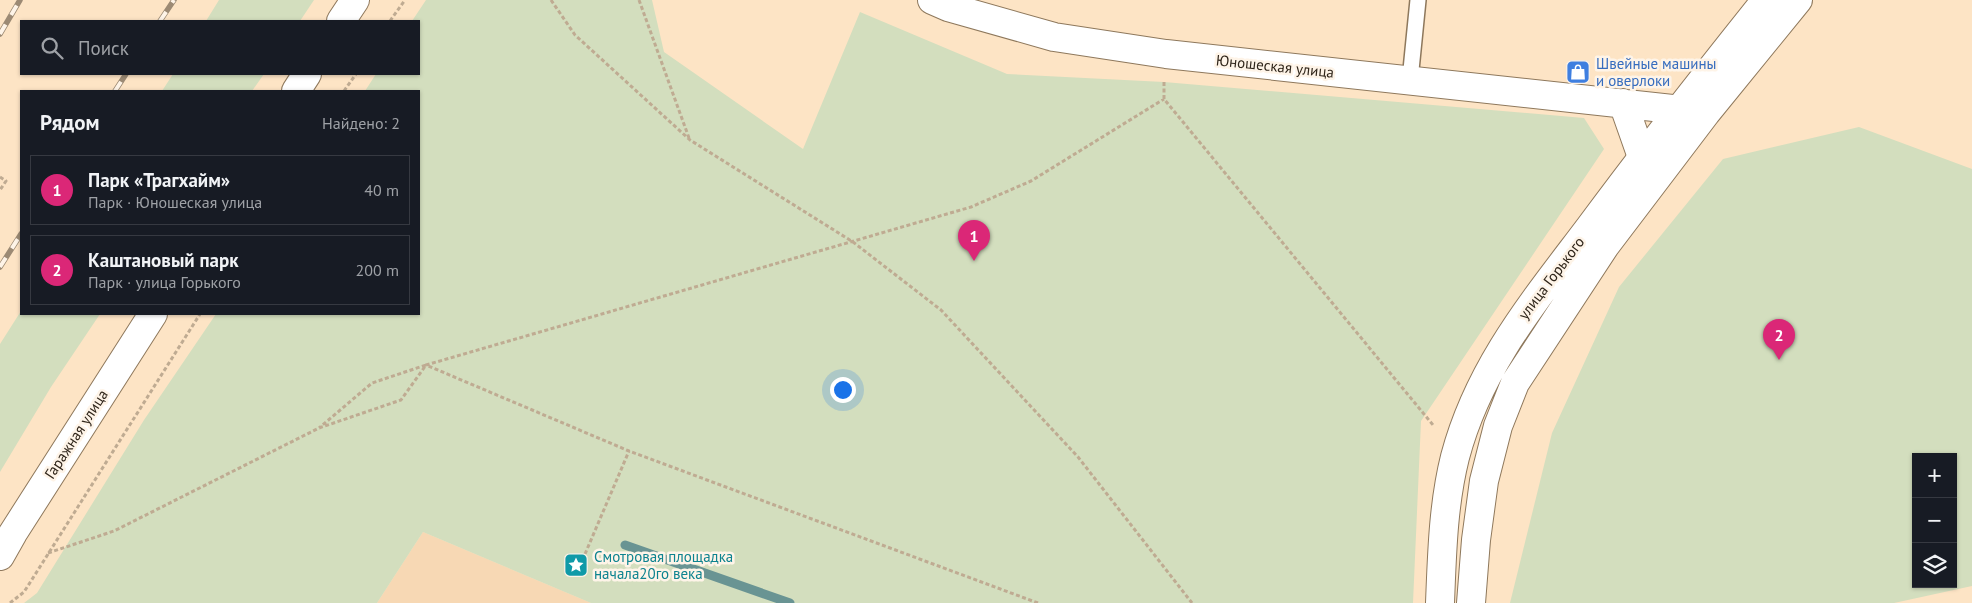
<!DOCTYPE html>
<html lang="ru">
<head>
<meta charset="utf-8">
<style>
	:root { --surface:#171b24; --page:#242831; --text:#f1f3f6; --muted:#9ea1a6; --line:#363941; --accent:#db2777 }
	body { margin:0; font-family:"PT Sans",sans-serif; background:var(--page); color:var(--text) }
	.controls { position:absolute; right:15px; bottom:15px; display:grid; overflow:hidden; border-radius:0px; box-shadow:0 1px 4px #0004 }
	.controls button { width:45px; height:45px; display:grid; place-items:center; padding:0; border:0; border-bottom:1px solid var(--line); background:var(--surface); color:var(--text); font:25px sans-serif }
	.you { position:absolute; left:842px; top:389px; width:18px; height:18px; margin:-12px; border:4px solid #fff; border-radius:50%; background:#1a73e8; box-shadow:0 0 0 8px #1a73e833 }
	.badge { display:grid; place-items:center; width:32px; height:32px; border-radius:50%; background:var(--accent); color:#fff; font-size:16px; font-weight:700 }
	.pin { position:absolute; translate:-50% -41px; filter:drop-shadow(0 1px 2px #0008) }
	.pin::after { content:''; position:absolute; top:26px; width:18px; height:15px; background:inherit; clip-path:polygon(0 0,100% 0,50% 100%) }
	.list { margin:0; padding:0; list-style:none }
	h2 { display:flex; justify-content:space-between; align-items:center; height:65px; margin:0; padding:0 20px; font-size:21px }
	h2 small { font-size:16px; font-weight:400; color:var(--muted) }
	.list li { display:grid; grid-template-columns:32px 1fr auto; gap:15px; align-items:center; box-sizing:border-box; height:70px; margin:0 10px 10px; padding:0 10px; border:1px solid var(--line); border-radius:0px }
	.list b { display:block; font-size:19px; white-space:nowrap }
	.list p { margin:0; font-size:16px; white-space:nowrap; color:var(--muted) }
	.list em { font-size:16px; font-style:normal; color:var(--muted) }
	.icon { flex:none; width:28px; height:28px; fill:none; stroke:currentColor; stroke-width:2; stroke-linecap:round; stroke-linejoin:round }
	.map { position:relative; flex:none; width:1972px; height:603px; overflow:hidden }
	.search { position:absolute; background:var(--surface); box-shadow:0 1px 4px #0004; left:20px; top:20px; width:400px; height:55px; display:flex; align-items:center; gap:12px; box-sizing:border-box; padding:0 18px; border-radius:0px; color:var(--muted); font-size:19px }
	.panel { position:absolute; background:var(--surface); box-shadow:0 1px 4px #0004; left:20px; top:90px; width:400px; height:225px; border-radius:0px }
	.map>svg:first-child { display:block }
</style>
</head>
<body>
<div class="map">
<svg width="1972" height="603" viewBox="0 0 1972 603">
	<rect width="100%" height="100%" fill="#fde4c5"/>
	<path fill="#f7d8b4" d="M423,532l168,71h-214z"/>
	<path fill="#d3debe" fill-rule="evenodd" d="M219,0h95l-14,21h-94z
		M426,0h226l12,52 139,97 57,-137 147,62 157,8 420,36 20,31 -183,272 -8,182h-822l-168,-71 -46,71h-353l13,-10 107,-173 72,-106h203v-223h-54l11,-17h43v-53h-7z
		M173,74h91l-12,17h-90z
		M1859,127l113,42v417l-78,17h-384l42,-170 67,-146 104,-128zM1916,457h37v127h-37z
		M21,311v3h79l-49,73 -51,85v-128z"/>
	<g fill="none" stroke-linecap="round" stroke-linejoin="round">
		<path stroke="#699493" stroke-width="9" d="M625,545l165,58"/>
		<g stroke="#8e785c" stroke-width="18">
			<path id="lane" d="M1410,80l8,-80"/>
		</g>
		<g stroke="#8e785c" stroke-width="30">
			<path id="street" d="M932,0l16,7 106,30 112,17 534,58
				M1623,103l19,54"/>
		</g>
		<g stroke="#8e785c" stroke-width="30">
			<path id="secondary" d="M341,21l14,-21
				M296,91l11,-17
				M0,556l13,-23 140,-219"/>
		</g>
		<g stroke="#8e785c" stroke-width="30">
			<path id="primary" d="M1440,603c2,-49 3,-98 15,-146 24,-91 80,-157 135,-230 57,-77 116,-152 176,-227
				M1471,603l5,-63 8,-59 14,-55 17,-43 90,-137 101,-133 92,-113"/>
		</g>
		<path stroke="#bfab92" stroke-width="3" stroke-dasharray="4 2.5" stroke-linecap="butt" d="M551,0l24,35 115,105 163,102 88,68 137,147 114,146
			M639,0l50,138
			M390,21l15,-21
			M1164,82v17l269,326
			M344,91l12,-17
			M0,177l6,4 -6,9
			M48,553l66,-22 205,-103 82,-28 25,-35 -54,18 -53,45
			M585,554l44,-103
			M10,603l14,-11 176,-278
			M1038,603l-409,-152 -203,-86 545,-158 60,-26 133,-82"/>
		<use href="#lane" stroke="#fff" stroke-width="15"/>
		<use href="#street" stroke="#fff" stroke-width="28"/>
		<use href="#secondary" stroke="#fff" stroke-width="28"/>
		<use href="#primary" stroke="#fff" stroke-width="28"/>
		<g stroke="#9c8a74" stroke-width="5.5">
			<path id="rail" d="M160,21l14,-21
				M0,34l20,-34
				M115,91l11,-17
				M0,267l21,-33"/>
		</g>
		<use href="#rail" stroke="#fef4e8" stroke-width="4" stroke-dasharray="11" stroke-linecap="butt"/>
	</g>
	<defs>
		<g id="shop-square" transform="scale(1.25)"><rect x="-9" y="-9" width="18" height="18" rx="4" fill="#3f7fe0" stroke="#fef4e8"/><path d="M-5-2.5h2.3a2.7 3.5 0 0 1 5.4 0H5L5.5 6h-11ZM-1.5-2.5h3a1.5 2.3 0 0 0-3 0Z" fill="#fff"/></g>
		<g id="sight-square" transform="scale(1.25)"><rect x="-9" y="-9" width="18" height="18" rx="4" fill="#0f9aa8" stroke="#fef4e8"/><path d="M0-6L1.8-2.2L6-1.7L2.9 1.2L3.7 5.4L0 3.3L-3.7 5.4L-2.9 1.2L-6-1.7L-1.8-2.2Z" fill="#fff"/></g>
	</defs>
	<g fill-rule="evenodd">
		<use href="#shop-square" x="1578" y="72"/>
		<use href="#sight-square" x="576" y="565"/>
	</g>
	<g text-anchor="middle" dominant-baseline="central" stroke-width="5" stroke-linejoin="round" paint-order="stroke">
		<g font-size="15" fill="#366cbe" stroke="#fef4e8" text-anchor="start">
			<text x="1596" y="63">Швейные машины<tspan x="1596" dy="17">и оверлоки</tspan></text>
		</g>
		<g font-size="15" fill="#30261b" stroke="#fef4e8">
			<text transform="translate(1275 66) rotate(6)">Юношеская улица</text>
			<text transform="translate(1551 278) rotate(-53)">улица Горького</text>
			<text transform="translate(76 434) rotate(-57)">Гаражная улица</text>
		</g>
		<g font-size="15" fill="#0d838f" stroke="#fef4e8" text-anchor="start">
			<text x="594" y="556">Смотровая площадка<tspan x="594" dy="17">начала20го века</tspan></text>
		</g>
	</g>
</svg>
<div class="controls">
<button>+</button>
<button>−</button>
<button><svg class="icon" aria-label="layers" viewBox="0 0 24 24"><path d="M12 4l9 5-9 5-9-5zM3 14l9 5 9-5"/></svg></button>
</div>
<div class="you"></div>
<div class="pin badge" style="left:974px;top:261px">1</div>
<div class="pin badge" style="left:1779px;top:360px">2</div>
<div class="search"><svg class="icon" aria-label="search" viewBox="0 0 24 24"><circle cx="10" cy="10" r="6"/><path d="M15 15l6 6"/></svg>Поиск</div>
<section class="panel">
<h2>Рядом<small>Найдено: 2</small></h2>
<ul class="list">
<li><span class="badge">1</span><div><b>Парк «Трагхайм»</b><p>Парк · Юношеская улица</p></div><em>40 m</em></li>
<li><span class="badge">2</span><div><b>Каштановый парк</b><p>Парк · улица Горького</p></div><em>200 m</em></li>
</ul>
</section>
</div>
</body>
</html>
